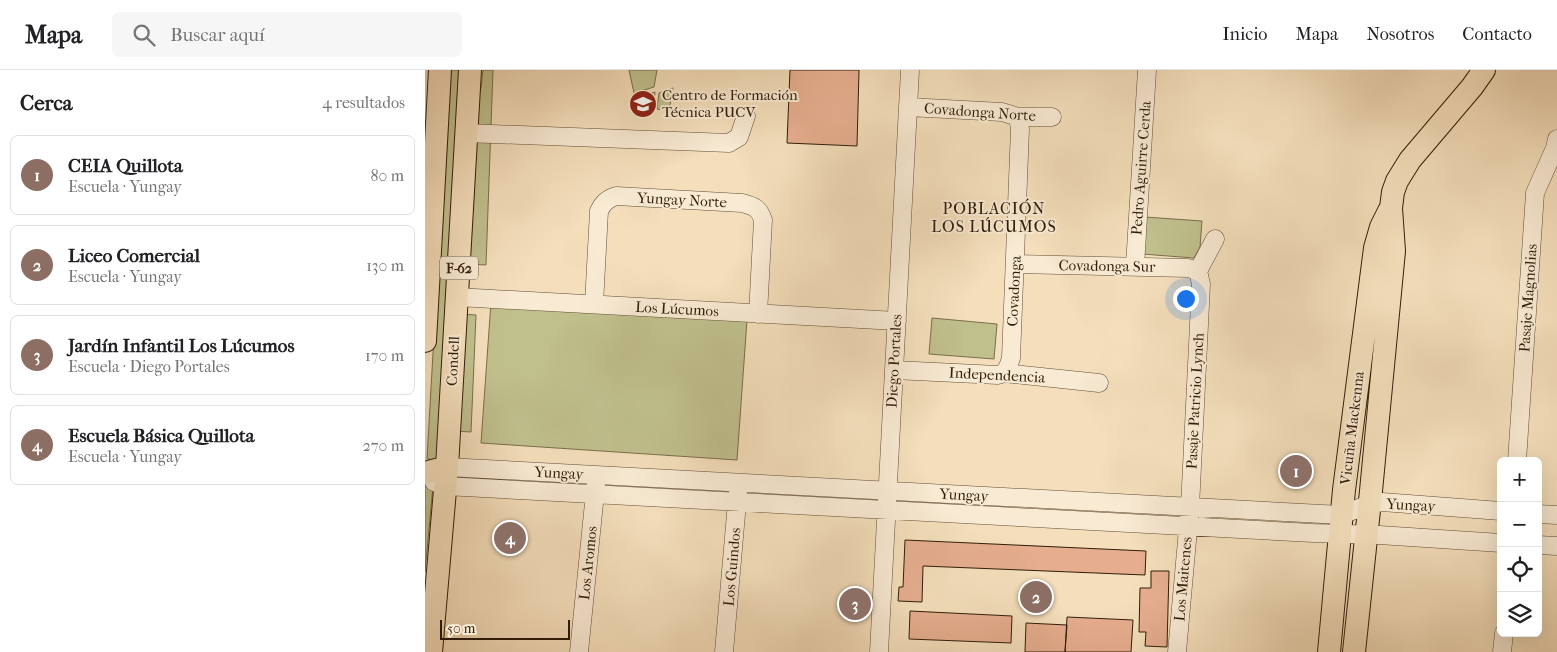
<!DOCTYPE html>
<html lang="es">
<head>
<meta charset="utf-8">
<style>
	:root { --surface:#fff; --page:#f6f6f6; --text:#202124; --muted:#757577; --line:#e0e0e0; --accent:#db2777 }
	body { margin:0; font-family:"IM FELL French Canon",serif; background:var(--page); color:var(--text) }
	.controls { position:absolute; right:15px; bottom:15px; display:grid; overflow:hidden; border-radius:8px; box-shadow:0 5px 20px #0002 }
	.controls button { width:45px; height:45px; display:grid; place-items:center; padding:0; border:0; border-bottom:1px solid var(--line); background:var(--surface); color:var(--text); font:25px sans-serif }
	.scale { position:absolute; left:15px; bottom:12px; width:130px; box-sizing:border-box; padding-left:5px; border:2px solid #311d09; border-top:0; font-size:14px; line-height:18px; white-space:nowrap; color:#311d09; -webkit-text-stroke:4px #f8ead3; paint-order:stroke }
	.you { position:absolute; left:760px; top:228px; width:18px; height:18px; margin:-12px; border:4px solid #fff; border-radius:50%; background:#1a73e8; box-shadow:0 0 0 8px #1a73e833 }
	.badge { display:grid; place-items:center; width:32px; height:32px; border-radius:50%; background:var(--accent); color:#fff; font-size:16px; font-weight:700 }
	.pin { position:absolute; translate:-50% -50%; border:2px solid #fff; box-shadow:0 1px 5px #0006 }
	.list { margin:0; padding:0; list-style:none }
	h2 { display:flex; justify-content:space-between; align-items:center; height:65px; margin:0; padding:0 20px; font-size:21px }
	h2 small { font-size:16px; font-weight:400; color:var(--muted) }
	.list li { display:grid; grid-template-columns:32px 1fr auto; gap:15px; align-items:center; box-sizing:border-box; height:80px; margin:0 10px 10px; padding:0 10px; border:1px solid var(--line); border-radius:8px }
	.list b { display:block; font-size:19px; white-space:nowrap }
	.list p { margin:0; font-size:16px; white-space:nowrap; color:var(--muted) }
	.list em { font-size:16px; font-style:normal; color:var(--muted) }
	.icon { flex:none; width:28px; height:28px; fill:none; stroke:currentColor; stroke-width:2; stroke-linecap:round; stroke-linejoin:round }
	.map { position:relative; flex:none; width:1132px; height:582px; overflow:hidden }
	header { display:flex; align-items:center; gap:30px; box-sizing:border-box; height:70px; padding:0 25px; background:var(--surface); border-bottom:1px solid var(--line) }
	header strong { font-size:24px }
	nav { display:flex; gap:28px; margin-inline-start:auto; font-size:18px }
	.search { width:350px; height:45px; background:var(--page); display:flex; align-items:center; gap:12px; box-sizing:border-box; padding:0 18px; border-radius:8px; color:var(--muted); font-size:19px }
	main { display:flex }
	aside { flex:1; background:var(--surface) }
	.map>svg:first-child { display:block }
</style>
</head>
<body>
<header>
<strong>Mapa</strong>
<div class="search"><svg class="icon" aria-label="search" viewBox="0 0 24 24"><circle cx="10" cy="10" r="6"/><path d="M15 15l6 6"/></svg>Buscar aquí</div>
<nav><a>Inicio</a><a>Mapa</a><a>Nosotros</a><a>Contacto</a></nav>
</header>
<main>
<aside>
<h2>Cerca<small>4 resultados</small></h2>
<ul class="list">
<li><span class="badge" style="background:#8d6e63">1</span><div><b>CEIA Quillota</b><p>Escuela · Yungay</p></div><em>80 m</em></li>
<li><span class="badge" style="background:#8d6e63">2</span><div><b>Liceo Comercial</b><p>Escuela · Yungay</p></div><em>130 m</em></li>
<li><span class="badge" style="background:#8d6e63">3</span><div><b>Jardín Infantil Los Lúcumos</b><p>Escuela · Diego Portales</p></div><em>170 m</em></li>
<li><span class="badge" style="background:#8d6e63">4</span><div><b>Escuela Básica Quillota</b><p>Escuela · Yungay</p></div><em>270 m</em></li>
</ul>
</aside>
<div class="map">
<svg width="1132" height="582" viewBox="0 0 1132 582">
	<rect width="100%" height="100%" fill="#f4debb"/>
	<filter id="stains"><feTurbulence type="fractalNoise" baseFrequency=".004" numOctaves="4"/><feColorMatrix values="0 0 0 0 .2 0 0 0 0 .09 0 0 0 0 .02 0 0 0 .5 -.17"/></filter>
	<radialGradient id="worn" r=".72"><stop offset=".6" stop-color="#630" stop-opacity="0"/><stop offset="1" stop-color="#630" stop-opacity=".3"/></radialGradient>
	<path fill="#c0c08d" stroke="#786e4b" d="M24,0h14l-25,390 -11,-1z
		M58,0h10l-7,195 -18,-1 5,-152 8,-24z
		M204,0h28l-3,17 -20,6z
		M248,18l-4,23 -12,-2 2,-16z
		M230,22l-2,18 -22,-3 -1,-7z
		M720,147l57,4 -2,26 -6,11 -52,-4z
		M66,232l256,18 -10,140 -256,-17z
		M35,244l16,1 -5,117 -19,-1z
		M507,248l65,6 -3,35 -65,-5z
		M0,416h8l-8,86z"/>
	<path fill="#e6ae8f" stroke="#311d09" d="M365,0h69l-2,76 -70,-3z
		M480,470l241,11 -1,24 -222,-9 -1,36 -24,-1 1,-14h4z
		M726,501h18l-2,76 -22,-1 1,-14h-7l1,-44h11z
		M485,541l102,5 -1,27 -102,-4z
		M642,547l66,3 -2,32h-66z
		M601,553l41,2 -2,27h-40z"/>
	<g fill="none" stroke-linecap="round" stroke-linejoin="round">
		<g stroke="#624d36" stroke-width="19">
			<path id="minor" d="M483,37l94,5 16,5h34
				M41,63l263,10 10,-6 7,-21
				M591,194l172,4 10,3
				M710,196l12,-196
				M32,227l440,24
				M169,234l5,-93c4,-8 8,-12 17,-15l126,7c12,3 17,5 21,17l-5,94
				M469,300l104,5 6,-2 95,10
				M579,303l4,-6 3,-9 9,-229 -2,-12
				M1092,391l18,-268 20,-45 2,-9
				M22,397l894,48 29,-11 12,-2 119,9
				M9,412l11,4 868,47 66,2 122,8
				M1113,444l19,1
				M1113,475l19,1
				M154,582l17,-169
				M299,582l14,-161
				M454,582l31,-582
				M752,582l13,-145 11,-223 -3,-13 17,-32
				M1077,582l2,-19"/>
		</g>
		<g stroke="#311d09" stroke-width="24">
			<path id="major" d="M0,271l15,-271
				M0,403l22,-6
				M6,582l16,-185 23,-397
				M904,582l15,-162 31,-242 6,-21 8,-16
				M929,582l17,-161 23,-240 -3,-43 2,-16 4,-11 13,-21 62,-73 12,-17"/>
		</g>
		<use href="#minor" stroke="#f8ead3" stroke-width="18"/>
		<use href="#major" stroke="#f4debb" stroke-width="22"/>
	</g>
	<defs>
		<g id="university-disc" transform="scale(1.4375)"><circle r="9.5" fill="#8f2418" stroke="#f8ead3"/><path d="M0-5L7-2L0 1L-7-2ZM-4 1L0 2.5L4 1V4Q0 6-4 4Z" fill="#fff"/></g>
	</defs>
	<g fill-rule="evenodd">
		<use href="#university-disc" x="218" y="34"/>
	</g>
	<g text-anchor="middle" dominant-baseline="central" stroke-width="4" stroke-linejoin="round" paint-order="stroke">
		<rect fill="#f8ead3" stroke="#6d5a46" stroke-width="1" x="15" y="186.5" width="38" height="23" rx="4"/>
		<g font-size="14" font-weight="bold" fill="#311d09">
			<text x="34" y="198">F-62</text>
		</g>
		<g font-size="15" fill="#311d09" stroke="#f8ead3" text-anchor="start">
			<text x="237" y="25">Centro de Formación<tspan x="237" dy="17">Técnica PUCV</tspan></text>
		</g>
		<g font-size="15" fill="#311d09" stroke="#f8ead3">
			<text transform="translate(555 42) rotate(4)">Covadonga Norte</text>
			<text transform="translate(716 98) rotate(-86)">Pedro Aguirre Cerda</text>
			<text transform="translate(257 130) rotate(3)">Yungay Norte</text>
			<text transform="translate(682 196) rotate(1)">Covadonga Sur</text>
			<text transform="translate(589 221) rotate(-87)">Covadonga</text>
			<text transform="translate(1103 228) rotate(-86)">Pasaje Magnolias</text>
			<text transform="translate(252 239) rotate(3)">Los Lúcumos</text>
			<text transform="translate(28 291) rotate(-87)">Condell</text>
			<text transform="translate(469 291) rotate(-87)">Diego Portales</text>
			<text transform="translate(572 305) rotate(3)">Independencia</text>
			<text transform="translate(770 331) rotate(-87)">Pasaje Patricio Lynch</text>
			<text transform="translate(927 358) rotate(-83)">Vicuña Mackenna</text>
			<text transform="translate(134 403) rotate(3)">Yungay</text>
			<text transform="translate(539 425) rotate(3)">Yungay</text>
			<text transform="translate(986 435) rotate(3)">Yungay</text>
			<text transform="translate(163 493) rotate(-84)">Los Aromos</text>
			<text transform="translate(307 497) rotate(-85)">Los Guindos</text>
			<text transform="translate(758 509) rotate(-85)">Los Maitenes</text>
		</g>
		<g font-size="16" letter-spacing="1" fill="#311d09" stroke="#f8ead3">
			<text x="569" y="138">POBLACIÓN<tspan x="569" dy="18">LOS LÚCUMOS</tspan></text>
		</g>
	</g>
	<rect width="100%" height="100%" filter="url(#stains)"/>
	<rect width="100%" height="100%" fill="url(#worn)"/>
</svg>
<div class="controls">
<button>+</button>
<button>−</button>
<button><svg class="icon" aria-label="locate" viewBox="0 0 24 24"><circle cx="12" cy="12" r="6"/><path d="M12 2v4M12 18v4M2 12h4M18 12h4"/></svg></button>
<button><svg class="icon" aria-label="layers" viewBox="0 0 24 24"><path d="M12 4l9 5-9 5-9-5zM3 14l9 5 9-5"/></svg></button>
</div>
<div class="scale">50 m</div>
<div class="you"></div>
<div class="pin badge" style="left:871px;top:401px;background:#8d6e63">1</div>
<div class="pin badge" style="left:611px;top:527px;background:#8d6e63">2</div>
<div class="pin badge" style="left:430px;top:534px;background:#8d6e63">3</div>
<div class="pin badge" style="left:85px;top:468px;background:#8d6e63">4</div>
</div>
</main>
</body>
</html>
